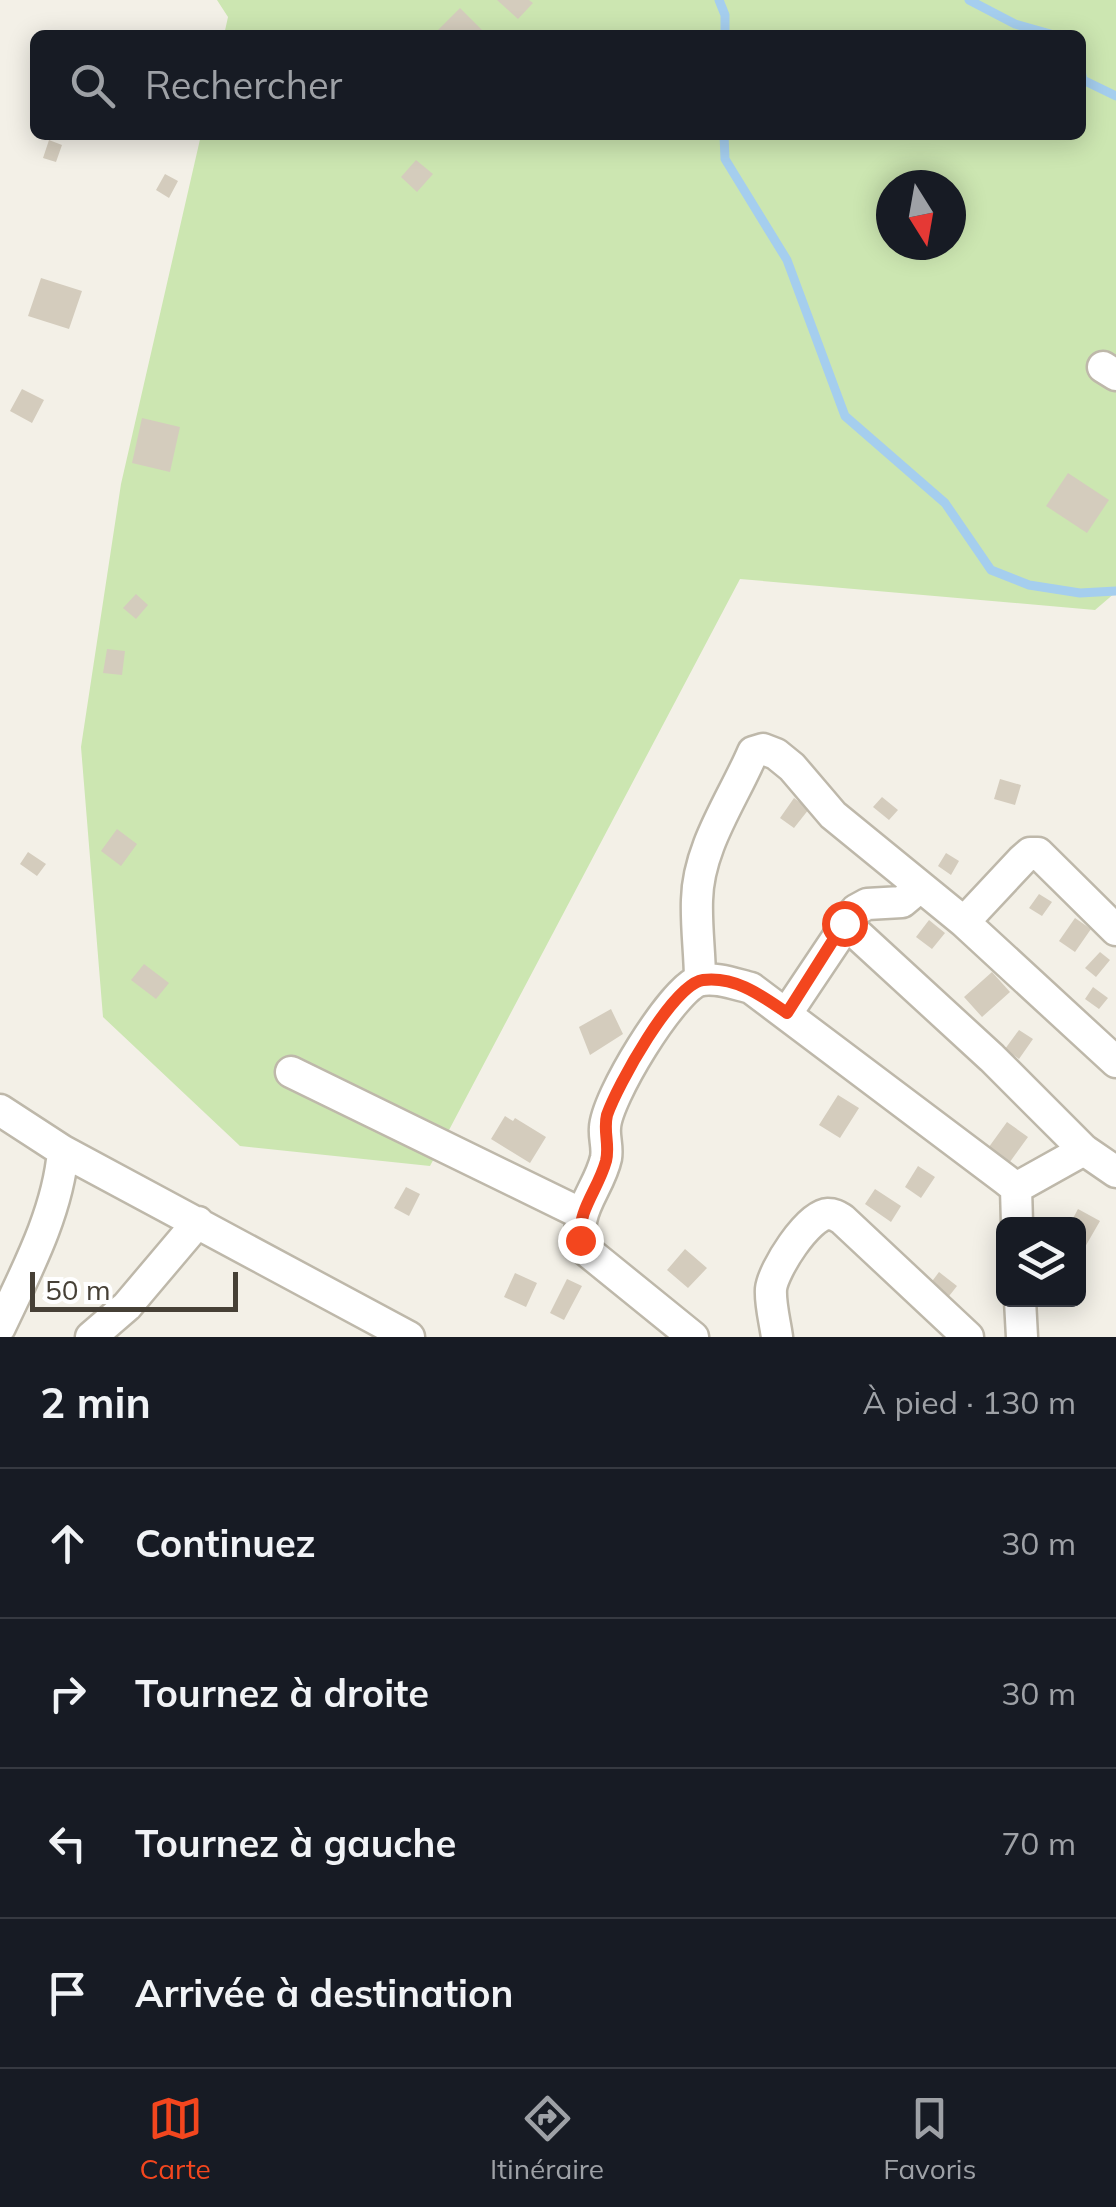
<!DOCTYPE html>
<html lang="fr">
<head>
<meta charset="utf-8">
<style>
	:root { --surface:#171b24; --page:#242831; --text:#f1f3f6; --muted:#9ea1a6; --line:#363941; --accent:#f3461e }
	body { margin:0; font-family:Mulish,sans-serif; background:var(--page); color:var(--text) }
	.controls { position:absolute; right:30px; bottom:30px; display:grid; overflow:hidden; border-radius:15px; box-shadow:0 5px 25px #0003 }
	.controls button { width:90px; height:90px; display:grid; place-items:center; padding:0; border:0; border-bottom:2px solid var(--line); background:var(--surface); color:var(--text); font:50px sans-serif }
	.compass { position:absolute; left:876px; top:170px; width:90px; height:90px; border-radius:50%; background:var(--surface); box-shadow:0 5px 25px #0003; rotate:169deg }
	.scale { position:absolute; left:30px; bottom:25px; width:208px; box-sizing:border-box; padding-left:10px; border:5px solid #464036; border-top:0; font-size:28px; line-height:35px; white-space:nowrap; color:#464036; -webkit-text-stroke:8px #fff; paint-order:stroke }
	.stop { position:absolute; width:30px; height:30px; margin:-22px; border:8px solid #f3461e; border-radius:50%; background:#fff }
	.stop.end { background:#f3461e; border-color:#fff; box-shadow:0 2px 10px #0008 }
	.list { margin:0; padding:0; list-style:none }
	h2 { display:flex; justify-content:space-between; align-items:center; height:130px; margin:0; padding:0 40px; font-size:42px }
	h2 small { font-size:32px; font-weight:400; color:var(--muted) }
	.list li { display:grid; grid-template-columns:65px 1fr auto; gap:30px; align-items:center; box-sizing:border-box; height:150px; padding:0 40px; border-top:2px solid var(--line) }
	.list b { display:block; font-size:38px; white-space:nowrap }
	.list em { font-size:32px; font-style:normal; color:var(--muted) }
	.icon { flex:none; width:55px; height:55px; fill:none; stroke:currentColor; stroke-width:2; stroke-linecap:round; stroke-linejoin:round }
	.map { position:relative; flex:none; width:1116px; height:1337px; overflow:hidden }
	.search { position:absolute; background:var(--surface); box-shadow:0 5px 25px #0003; left:30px; right:30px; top:30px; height:110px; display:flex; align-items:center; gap:25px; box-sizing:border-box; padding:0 35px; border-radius:15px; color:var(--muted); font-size:38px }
	.sheet { height:730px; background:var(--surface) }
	nav { display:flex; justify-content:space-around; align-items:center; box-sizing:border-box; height:140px; border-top:2px solid var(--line); background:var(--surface); font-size:28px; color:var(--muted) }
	nav a { display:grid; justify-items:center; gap:5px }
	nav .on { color:var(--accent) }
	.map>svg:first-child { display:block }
</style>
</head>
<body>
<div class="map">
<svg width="1116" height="1337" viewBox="0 0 1116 1337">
	<rect width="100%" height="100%" fill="#f3f0e7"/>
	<path fill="#cce6b1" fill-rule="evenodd" d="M217,0h899v592l-21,18 -355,-31 -310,587 -190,-20 -137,-129 -22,-270 40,-263 80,-349h880v-100h-857l4,-18zM891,185h60v60h-60z"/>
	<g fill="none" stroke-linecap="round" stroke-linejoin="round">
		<path stroke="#a5ceee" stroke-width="9" d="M719,0l6,15v20
			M969,0l46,24 39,11
			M1081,71l2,9 33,16
			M724,135l1,24 62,101 58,156 100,87 46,67 38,15 51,8 36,-2"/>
	</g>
	<path fill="#d4ccbd" d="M497,0h32l4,3 -15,16z
		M460,8l27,27h-54z
		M49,140l13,5 -6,17 -13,-4z
		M416,160l17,14 -16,18 -16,-15z
		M165,174l13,7 -9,17 -13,-8z
		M41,278l41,13 -13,38 -41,-13z
		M22,389l22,11 -12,23 -22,-12z
		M142,418l38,9 -10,45 -38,-9z
		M1068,473l41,27 -22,33 -41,-27z
		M136,594l12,11 -12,14 -13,-11z
		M107,649l18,2 -3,24 -19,-2z
		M1000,779l21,6 -6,20 -21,-6z
		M882,797l16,13 -9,10 -16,-13z
		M794,798l15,11 -15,19 -14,-10z
		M117,829l20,15 -16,22 -20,-15z
		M28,852l18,12 -9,12 -17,-12z
		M946,853l13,8 -8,14 -13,-9z
		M1039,894l13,8 -10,14 -13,-8z
		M1075,918l16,11 -16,23 -16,-11z
		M929,920l16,13 -13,16 -16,-12z
		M1100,952l10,8 -14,17 -11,-9z
		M144,964l25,19 -13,16 -25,-19z
		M992,972l18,20 -28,25 -18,-20z
		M1093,987l15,11 -9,11 -14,-10z
		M611,1009l12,25 -33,21 -11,-28z
		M1019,1030l14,9 -14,20 -14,-10z
		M838,1095l21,13 -19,30 -21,-13z
		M505,1116l8,5 2,-3 31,19 -16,26 -39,-24z
		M1007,1122l21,15 -21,29 -21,-15z
		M918,1166l17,11 -14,21 -16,-11z
		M406,1187l14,7 -11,22 -15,-8z
		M875,1189l26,17 -10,16 -26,-18z
		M1078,1209l22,12 -15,26 -7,-4v-19h-8z
		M685,1249l22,19 -19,20 -21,-18z
		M939,1272l18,14 -15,19 -18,-13z
		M515,1273l22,10 -11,24 -22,-10z
		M567,1279l15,7 -18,34 -14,-7z"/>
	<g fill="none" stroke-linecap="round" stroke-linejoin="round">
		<g stroke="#beb8aa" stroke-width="35">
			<path id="minor" d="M1103,367l13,8
				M964,922l58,-62 8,-7h8l78,77
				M845,923l147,135 92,92 32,22
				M700,980c0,-26 -4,-53 -3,-80 1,-53 36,-101 56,-148l10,-3 13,5 16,13 41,48 131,107 152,140
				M787,1013l69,-103 11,-6 35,-2 18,-15
				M291,1072l291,142
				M0,1110l63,41 346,186
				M1016,1188l68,-38
				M1020,1300l2,37
				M0,1327c26,-55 58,-115 63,-176
				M91,1337l36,-31 71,-84
				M693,1337l-106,-86c-20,-34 12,-60 19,-93 2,-11 -2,-20 -1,-30 1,-30 66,-136 93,-147 16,-5 37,3 53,7l255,192 10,8 1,36
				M777,1337c-2,-15 -7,-33 -6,-48 2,-19 37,-74 57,-75 6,0 9,2 14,5l126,118"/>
		</g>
		<use href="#minor" stroke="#fff" stroke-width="30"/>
	</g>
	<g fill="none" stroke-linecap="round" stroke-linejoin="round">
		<path stroke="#f3461e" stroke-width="12" d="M580,1240c-2,-31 18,-50 26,-79 4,-16 -3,-30 1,-46 10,-29 66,-131 96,-135 33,-4 59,16 84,33l57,-90"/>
	</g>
</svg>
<div class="controls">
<button><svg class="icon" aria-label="layers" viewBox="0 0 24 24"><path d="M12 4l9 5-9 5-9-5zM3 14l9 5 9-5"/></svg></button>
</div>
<svg class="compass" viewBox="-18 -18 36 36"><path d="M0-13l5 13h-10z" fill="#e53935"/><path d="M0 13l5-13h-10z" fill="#9ea1a6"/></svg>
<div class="scale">50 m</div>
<div class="stop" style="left:844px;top:923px"></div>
<div class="stop end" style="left:580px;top:1240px"></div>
<div class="search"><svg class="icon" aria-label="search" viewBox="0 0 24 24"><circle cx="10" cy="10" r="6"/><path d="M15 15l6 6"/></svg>Rechercher</div>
</div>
<section class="sheet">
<h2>2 min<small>À pied · 130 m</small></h2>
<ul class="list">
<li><svg class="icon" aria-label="ahead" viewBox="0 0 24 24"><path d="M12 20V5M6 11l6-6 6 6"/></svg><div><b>Continuez</b></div><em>30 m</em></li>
<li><svg class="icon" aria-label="right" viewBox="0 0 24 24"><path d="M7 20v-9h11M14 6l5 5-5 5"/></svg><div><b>Tournez à droite</b></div><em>30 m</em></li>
<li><svg class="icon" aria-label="left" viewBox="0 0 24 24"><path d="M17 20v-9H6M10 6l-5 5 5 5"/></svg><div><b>Tournez à gauche</b></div><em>70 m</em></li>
<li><svg class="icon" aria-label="arrive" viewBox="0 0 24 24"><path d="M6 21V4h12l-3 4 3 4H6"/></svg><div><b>Arrivée à destination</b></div></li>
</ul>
</section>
<nav>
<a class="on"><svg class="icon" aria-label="map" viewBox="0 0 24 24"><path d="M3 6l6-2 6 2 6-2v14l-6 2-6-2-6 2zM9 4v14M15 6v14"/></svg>Carte</a>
<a><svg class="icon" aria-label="directions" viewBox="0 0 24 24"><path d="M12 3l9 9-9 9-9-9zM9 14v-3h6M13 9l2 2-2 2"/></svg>Itinéraire</a>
<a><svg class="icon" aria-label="saved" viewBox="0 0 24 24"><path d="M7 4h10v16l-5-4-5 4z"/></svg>Favoris</a>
</nav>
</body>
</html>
